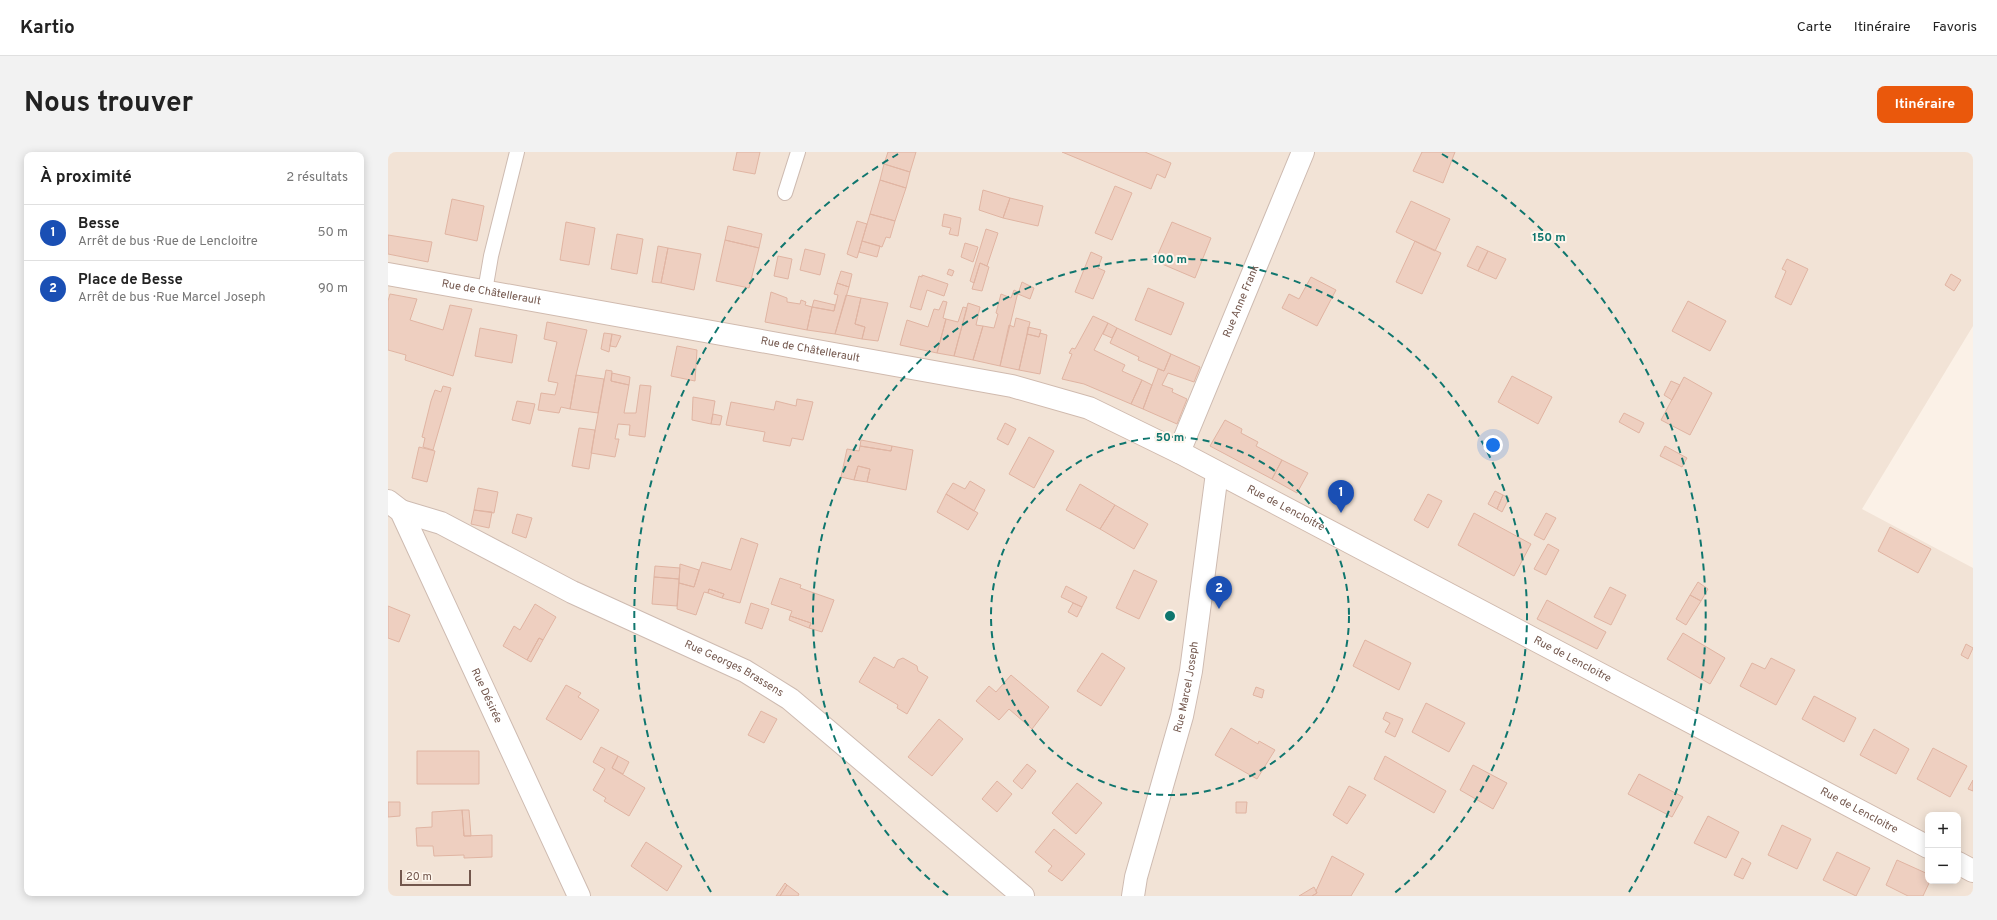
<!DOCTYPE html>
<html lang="fr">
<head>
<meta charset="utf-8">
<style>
	:root { --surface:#fff; --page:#f2f2f2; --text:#222; --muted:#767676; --line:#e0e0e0; --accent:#ea580c }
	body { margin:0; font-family:Overpass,sans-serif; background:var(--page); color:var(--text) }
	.controls { position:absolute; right:12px; bottom:12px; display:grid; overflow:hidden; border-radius:8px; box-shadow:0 2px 10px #0003 }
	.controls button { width:36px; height:36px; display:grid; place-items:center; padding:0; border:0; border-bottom:1px solid var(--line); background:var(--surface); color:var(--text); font:20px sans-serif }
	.scale { position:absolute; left:12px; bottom:10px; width:71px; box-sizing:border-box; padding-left:4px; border:2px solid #73574d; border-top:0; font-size:11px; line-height:14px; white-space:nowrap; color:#73574d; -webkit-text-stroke:3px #fef6ed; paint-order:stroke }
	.you { position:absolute; left:1105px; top:293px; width:14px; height:14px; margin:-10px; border:3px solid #fff; border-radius:50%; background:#1a73e8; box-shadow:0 0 0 6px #1a73e833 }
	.badge { display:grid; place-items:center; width:26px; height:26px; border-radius:50%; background:var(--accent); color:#fff; font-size:13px; font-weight:700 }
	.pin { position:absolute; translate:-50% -33px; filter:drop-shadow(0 1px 2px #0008) }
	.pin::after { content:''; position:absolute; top:21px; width:14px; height:12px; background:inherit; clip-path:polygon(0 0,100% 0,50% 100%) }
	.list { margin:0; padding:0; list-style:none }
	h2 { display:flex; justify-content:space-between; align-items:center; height:52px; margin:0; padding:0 16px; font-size:17px }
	h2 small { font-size:13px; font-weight:400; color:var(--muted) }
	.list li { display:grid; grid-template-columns:26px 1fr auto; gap:12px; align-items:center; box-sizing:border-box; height:56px; padding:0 16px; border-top:1px solid var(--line) }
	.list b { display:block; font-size:15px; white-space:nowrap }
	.list p { margin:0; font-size:13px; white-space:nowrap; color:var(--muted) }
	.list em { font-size:13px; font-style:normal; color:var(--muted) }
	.map { position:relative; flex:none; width:1585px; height:744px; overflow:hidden; border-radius:8px }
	header { display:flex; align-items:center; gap:24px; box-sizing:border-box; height:56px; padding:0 20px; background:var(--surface); border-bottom:1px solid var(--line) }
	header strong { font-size:19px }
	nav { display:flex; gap:22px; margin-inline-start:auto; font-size:14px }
	.intro { display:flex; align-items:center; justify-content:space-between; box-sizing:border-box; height:96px; padding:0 24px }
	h1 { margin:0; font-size:28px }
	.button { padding:10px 18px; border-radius:8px; background:var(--accent); color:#fff; font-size:14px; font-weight:700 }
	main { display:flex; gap:24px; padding:0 24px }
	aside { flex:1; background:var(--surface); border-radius:8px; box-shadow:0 2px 10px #0003 }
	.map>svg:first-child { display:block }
</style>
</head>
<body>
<header>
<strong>Kartio</strong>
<nav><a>Carte</a><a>Itinéraire</a><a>Favoris</a></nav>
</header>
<div class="intro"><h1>Nous trouver</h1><a class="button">Itinéraire</a></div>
<main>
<aside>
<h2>À proximité<small>2 résultats</small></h2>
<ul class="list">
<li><span class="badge" style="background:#1a4fb4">1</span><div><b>Besse</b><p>Arrêt de bus · Rue de Lencloitre</p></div><em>50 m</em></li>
<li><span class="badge" style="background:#1a4fb4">2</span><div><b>Place de Besse</b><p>Arrêt de bus · Rue Marcel Joseph</p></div><em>90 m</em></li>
</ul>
</aside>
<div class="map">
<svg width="1585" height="744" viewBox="0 0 1585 744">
	<rect width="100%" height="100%" fill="#fbf1e7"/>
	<path fill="#f2e3d6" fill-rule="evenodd" d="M0,0h1585v174l-111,183 111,59v328h-1585zM1540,663h30v66h-30z"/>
	<path fill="#eecfc0" stroke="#e0b4a2" d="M349,0h23l-5,22 -22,-4z
		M500,0h28l-6,20 -26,-8z
		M674,0h83l26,11 -6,15 -8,-4 -6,15z
		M1034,0h33l-12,31 -30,-12z
		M496,12l26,8 -4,16 -26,-8z
		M492,28l26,8 -11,33 -25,-7z
		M727,34l17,7 -20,47 -17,-7z
		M595,38l27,8 -7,20 -24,-8z
		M622,46l33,8 -5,20 -35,-8z
		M64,47l32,7 -7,35 -32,-7z
		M1023,49l39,18 -15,32 -39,-19z
		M482,62l25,7 -5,17 -4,-1 -4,10 -20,-6z
		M556,62l17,4 -3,18 -9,-2 2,-6 -9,-2z
		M469,69l10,3 -10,34 -10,-4z
		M178,70l29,6 -6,37 -29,-5z
		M784,70l39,16 -16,40 -40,-17z
		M340,74l34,8 -3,14 -34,-8z
		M598,77l12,4 -11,33 -7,-3 -6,20 -4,-2z
		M229,82l26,5 -6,35 -26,-5z
		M0,83l44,7 -4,20 -40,-8z
		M337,88l34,8 -10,40 -33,-7z
		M474,89l18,5 -3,11 -18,-5z
		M1027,89l26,12 -19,41 -26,-12z
		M577,91l13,4 -5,15 -12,-5z
		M270,94l10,2 -7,35 -9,-1z
		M1089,94l11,5 -10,20 -11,-5z
		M280,96l33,6 -7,36 -33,-7z
		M417,97l20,5 -5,21 -20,-5z
		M1100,99l18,8 -10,20 -18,-8z
		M703,100l11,5 -4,11 7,3 -12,28 -18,-7z
		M390,104l14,3 -4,20 -14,-3z
		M1399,107l21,10 -17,36 -16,-8 11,-26 -4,-2z
		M592,111l9,4 -7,24 -10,-2z
		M561,117l5,2 -2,5 -5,-2z
		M453,119l11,3 -3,13 -12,-4z
		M1563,122l10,6 -7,11 -9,-6z
		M534,123l26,9 -4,12 -17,-6 -6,20 -11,-3 9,-31 3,1z
		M923,125l25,13 -19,36 -35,-18 7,-14 10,5z
		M634,130l12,6 -4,11 -12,-5z
		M449,131l12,4 -14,47 -28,-4 5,-23 22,4 4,-16 -4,-1z
		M760,136l36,15 -13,32 -36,-15z
		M626,138l4,2 -18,74 -27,-6 10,-34 11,2 4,-14 -2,-1 5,-19 10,4z
		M383,140l16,6v4l13,2 1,-4 5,2 -1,3 7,2 -5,23 -42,-8z
		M2,142l27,5 -7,21 33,10 7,-25 22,4 -19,67 -48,-16 1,-5 -18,-5v-49z
		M458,143l15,3 -6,26 10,3 -3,12 -27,-5z
		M473,146l27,5 -10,38 -16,-2 3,-12 -10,-3z
		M426,148l21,5 -1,6 -22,-4z
		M555,149l4,1 -4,16 3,1 -9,34 -37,-8 7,-25 21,7 6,-18 5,1z
		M1300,149l38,20 -16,30 -38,-20z
		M580,151l12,4 -4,18 7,1 -10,34 -19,-4z
		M575,155l4,1 -13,48 -17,-3 9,-34 12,3z
		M705,164l15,7 -14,27 31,15 -3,6 20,9 -11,24 -47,-20 -22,-5 10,-25 -3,-1 3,-5 3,1z
		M628,166l14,4 -11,48 -19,-4 9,-41 5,2z
		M159,170l40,8 -11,45 -6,34 -9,-2 -2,6 -21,-3 3,-17 14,2 3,-12 -10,-2 9,-39 -13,-3z
		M720,171l9,5 -5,10 -9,-4z
		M640,175l13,3 -2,7 -12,-3z
		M92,176l37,7 -5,28 -37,-7z
		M729,176l54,26 -7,17 -26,-11 1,-3 -29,-14z
		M216,181l8,1 -3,18 -8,-3z
		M652,181l7,2 -7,39 -21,-4 8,-36 12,3z
		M224,182l9,2 -5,11 -6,-1z
		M289,194l20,4 -2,31 -24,-5z
		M783,202l29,13 -6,15 -26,-9 -6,12 11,4 -1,3 15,7 -10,25 -34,-15 15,-40 6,2z
		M218,218l6,1 -1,10 18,4 -5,28h12l4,-28 11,1 -6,51 -16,-2 1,-10 -12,-1 -3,15h4l-4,18 -24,-4z
		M224,221l18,4 -1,8 -18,-4z
		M188,223l28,4 -6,34 -28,-4z
		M1124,224l40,21 -14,27 -40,-22z
		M1296,225l28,16 -22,42 -29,-15z
		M754,228l10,5 -9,24 -12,-5z
		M1283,229l9,4 -8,15 -8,-5z
		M55,234l8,2 -18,62 -10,-3 2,-9 -3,-1 9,-36 4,-11 6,2z
		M305,245l22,4 -4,23 -19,-4z
		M409,247l16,3 -10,38 -11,-2 -2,8 -27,-5 2,-9 -39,-7 5,-23 43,8 2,-9 20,5z
		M129,249l18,3 -5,20 -18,-4z
		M1236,261l20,10 -5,10 -20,-11z
		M325,262l9,2 -2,9 -9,-1z
		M837,268l17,9 -1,4 17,9 -2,4 26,14 -10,19 -62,-33z
		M617,271l11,6 -8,16 -11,-6z
		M191,276l16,2 -6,39 -17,-3z
		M641,285l25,14 -20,37 -25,-14z
		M473,288l31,6 -1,5 -31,-5z
		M472,294l31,5 1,-5 21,4 -7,40 -39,-8 3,-13 -12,-3 -4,14 -13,-3 6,-28 12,2z
		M1277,294l22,12 -5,9 -22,-11z
		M31,295l16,4 -8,31 -15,-4z
		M894,308l26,13 -11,20 -25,-14z
		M470,314l12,3 -3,13 -13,-2z
		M582,329l15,9 -11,21 -28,-17 7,-11 12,6z
		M692,332l35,21 -15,24 -34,-19z
		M90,336l20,4 -4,21 -20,-3z
		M1107,339l8,4 -6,14 -9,-5z
		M558,342l32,19 -10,17 -31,-18z
		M1040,342l14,7 -14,27 -14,-8z
		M1115,343l6,3 -7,14 -5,-3z
		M727,353l33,19 -14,25 -34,-20z
		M86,358l18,2 -3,16 -18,-4z
		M1086,361l57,31 -17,32 -56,-31z
		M1158,361l10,5 -12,22 -10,-5z
		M129,362l15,4 -6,20 -14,-5z
		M1502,375l41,22 -13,24 -40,-22z
		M353,386l17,6 -18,59 -18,-5 2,-4 -15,-5 -1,4 -4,-1 -8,23 -19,-6 2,-26 15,4 8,-25 29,8z
		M1160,392l11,6 -13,25 -12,-6z
		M292,412l19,6 -5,17 -15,-4z
		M267,414l25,2 -1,11 -25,-2z
		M746,418l23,11 -18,38 -23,-11z
		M266,425l25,2 -2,27 -25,-2z
		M392,426l21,7 -1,3 34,12 -12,32 -13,-4 2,-5 -21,-7 2,-5 -21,-7z
		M1310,430l10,7 -7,12 -11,-6z
		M678,434l21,11 -5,10 -21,-10z
		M1222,435l16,8 -15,30 -17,-8z
		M321,437l15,5 -2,4 -14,-5z
		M1302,443l11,6 -15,24 -10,-6z
		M1159,448l59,32 -9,17 -60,-30z
		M363,451l18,6 -7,20 -17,-6z
		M685,451l9,4 -5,10 -9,-5z
		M147,452l21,13 -13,23 -4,-2 -12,22 -24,-14 11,-20 6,4z
		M0,454l22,9 -11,27 -11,-4z
		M402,464l21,7 -2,5 -20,-8z
		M1295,481l42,25 -15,26 -43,-25z
		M151,486l4,2 -12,22 -4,-2z
		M977,488l46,23 -12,27 -46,-24z
		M1578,492l7,4 -5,11 -7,-4z
		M714,501l23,15 -24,38 -24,-15z
		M486,505l20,11 4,-8 5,-2 14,8 1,5 10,6 -21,37 -10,-6 1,-3 -39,-23z
		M1383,506l24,12 -19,35 -36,-19 12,-23 13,6z
		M623,523l38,32 -17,22 -23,-20 -10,11 -23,-19 13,-15 7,6z
		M178,533l15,8 -3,4 21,13 -18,30 -35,-21z
		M868,535l8,3 -2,8 -9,-3z
		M1426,544l42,22 -12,24 -42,-23z
		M1038,551l39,20 -16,29 -37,-20z
		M373,559l16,8 -13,24 -16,-8z
		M998,560l17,7 -8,18 -10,-5 5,-9 -7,-4z
		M551,567l24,20 -31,37 -24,-19z
		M843,576l27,16 1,-3 16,9 -18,29 -42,-24z
		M1486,577l35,20 -13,25 -36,-19z
		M213,595l17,9 -6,12 33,20 -16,28 -25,-15 2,-3 -13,-8 12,-21 -12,-7z
		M1545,596l34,18 -17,31 -33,-18z
		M29,599h62v33h-62z
		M230,604l11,6 -6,12 -11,-6z
		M997,604l61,35 -12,22 -60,-34z
		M639,612l9,7 -14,18 -9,-8z
		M1085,613l34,18 -14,26 -33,-19z
		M1251,622l44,23 -11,20 -44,-23z
		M1585,628v11l-5,-2z
		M609,629l15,13 -15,18 -15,-13z
		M689,631l25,20 -26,31 -24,-21z
		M961,634l17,9 -19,29 -14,-9z
		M0,650h12v14l-12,1z
		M848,650h11l-1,11h-10z
		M74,658h7l2,26h-7z
		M74,658l2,26 28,-1v22l-28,1v-3l-30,1 -1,-10h-16l-1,-18 16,-1v-15z
		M1320,664l31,16 -13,26 -32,-15z
		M1394,673l29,14 -14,30 -29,-14z
		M666,677l31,25 -23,27 -14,-10 4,-5 -17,-14z
		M258,690l36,24 -15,25 -36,-25z
		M1449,700l33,16 -14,28 -33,-16z
		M944,704l32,18 -13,22h-39l5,-3 -1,-2z
		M1354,706l9,5 -8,16 -9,-4z
		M1509,708l31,14v7h2l-7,15h-15l-22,-11z
		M397,731l2,2 -7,11h-4z
		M399,733l12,9 -1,2h-18z
		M926,735l3,6 -5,3h-13z"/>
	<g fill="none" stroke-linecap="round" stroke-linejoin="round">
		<g stroke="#cebbb1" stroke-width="16">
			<path id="service" d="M397,41l13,-41
				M97,139l6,-35 26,-104"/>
		</g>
		<g stroke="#cebbb1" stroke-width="24">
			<g id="minor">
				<path id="s1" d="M791,300l124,-300"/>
				<path id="s2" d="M0,349l13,10 178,385"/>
				<path id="s3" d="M13,359l40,12 131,69 173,79 45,28 233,197"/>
				<path id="s4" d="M745,744l3,-19 46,-161 9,-45 26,-198"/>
			</g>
		</g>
		<g stroke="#d0baae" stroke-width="24">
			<g id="secondary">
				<path id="s5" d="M0,122l624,112 77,22 90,44 749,395"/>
				<path d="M1570,711l15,8"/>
			</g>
		</g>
		<use href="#service" stroke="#fff" stroke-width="14"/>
		<use href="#minor" stroke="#fff" stroke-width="22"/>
		<use href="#secondary" stroke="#fff" stroke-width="22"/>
	</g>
	<g fill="none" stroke="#0f766e" stroke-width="2" stroke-dasharray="7 5">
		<circle cx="782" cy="464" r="179"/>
		<path d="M560 743A357 357 0 1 1 1004 743"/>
		<path d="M323 740A536 536 0 0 1 510 2M1054 2A536 536 0 0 1 1241 740"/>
	</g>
	<g text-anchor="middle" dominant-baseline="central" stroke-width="4" stroke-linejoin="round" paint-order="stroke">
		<g font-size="11" fill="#73574d" stroke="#fef6ed">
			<text stroke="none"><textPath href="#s5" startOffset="105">Rue de Châtellerault</textPath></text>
			<text stroke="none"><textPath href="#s1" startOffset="163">Rue Anne Frank</textPath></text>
			<text stroke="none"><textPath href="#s5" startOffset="429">Rue de Châtellerault</textPath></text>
			<text stroke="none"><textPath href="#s5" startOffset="935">Rue de Lencloitre</textPath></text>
			<text stroke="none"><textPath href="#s5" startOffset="1259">Rue de Lencloitre</textPath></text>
			<text stroke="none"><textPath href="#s3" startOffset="369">Rue Georges Brassens</textPath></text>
			<text stroke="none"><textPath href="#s4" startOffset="216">Rue Marcel Joseph</textPath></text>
			<text stroke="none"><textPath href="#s2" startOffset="220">Rue Désirée</textPath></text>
			<text stroke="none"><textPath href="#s5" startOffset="1583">Rue de Lencloitre</textPath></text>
		</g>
	</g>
	<circle cx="782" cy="464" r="6" fill="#0f766e" stroke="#fef6ed" stroke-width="2"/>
	<g font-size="12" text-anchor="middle" font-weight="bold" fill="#0f766e" stroke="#fef6ed" stroke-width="4" stroke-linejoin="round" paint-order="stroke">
		<text x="1161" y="89">150 m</text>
		<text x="782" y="111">100 m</text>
		<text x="782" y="289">50 m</text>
	</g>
</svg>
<div class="controls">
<button>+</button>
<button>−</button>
</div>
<div class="scale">20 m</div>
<div class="you"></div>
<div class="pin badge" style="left:953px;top:361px;background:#1a4fb4">1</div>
<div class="pin badge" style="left:831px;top:457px;background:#1a4fb4">2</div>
</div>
</main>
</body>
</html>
